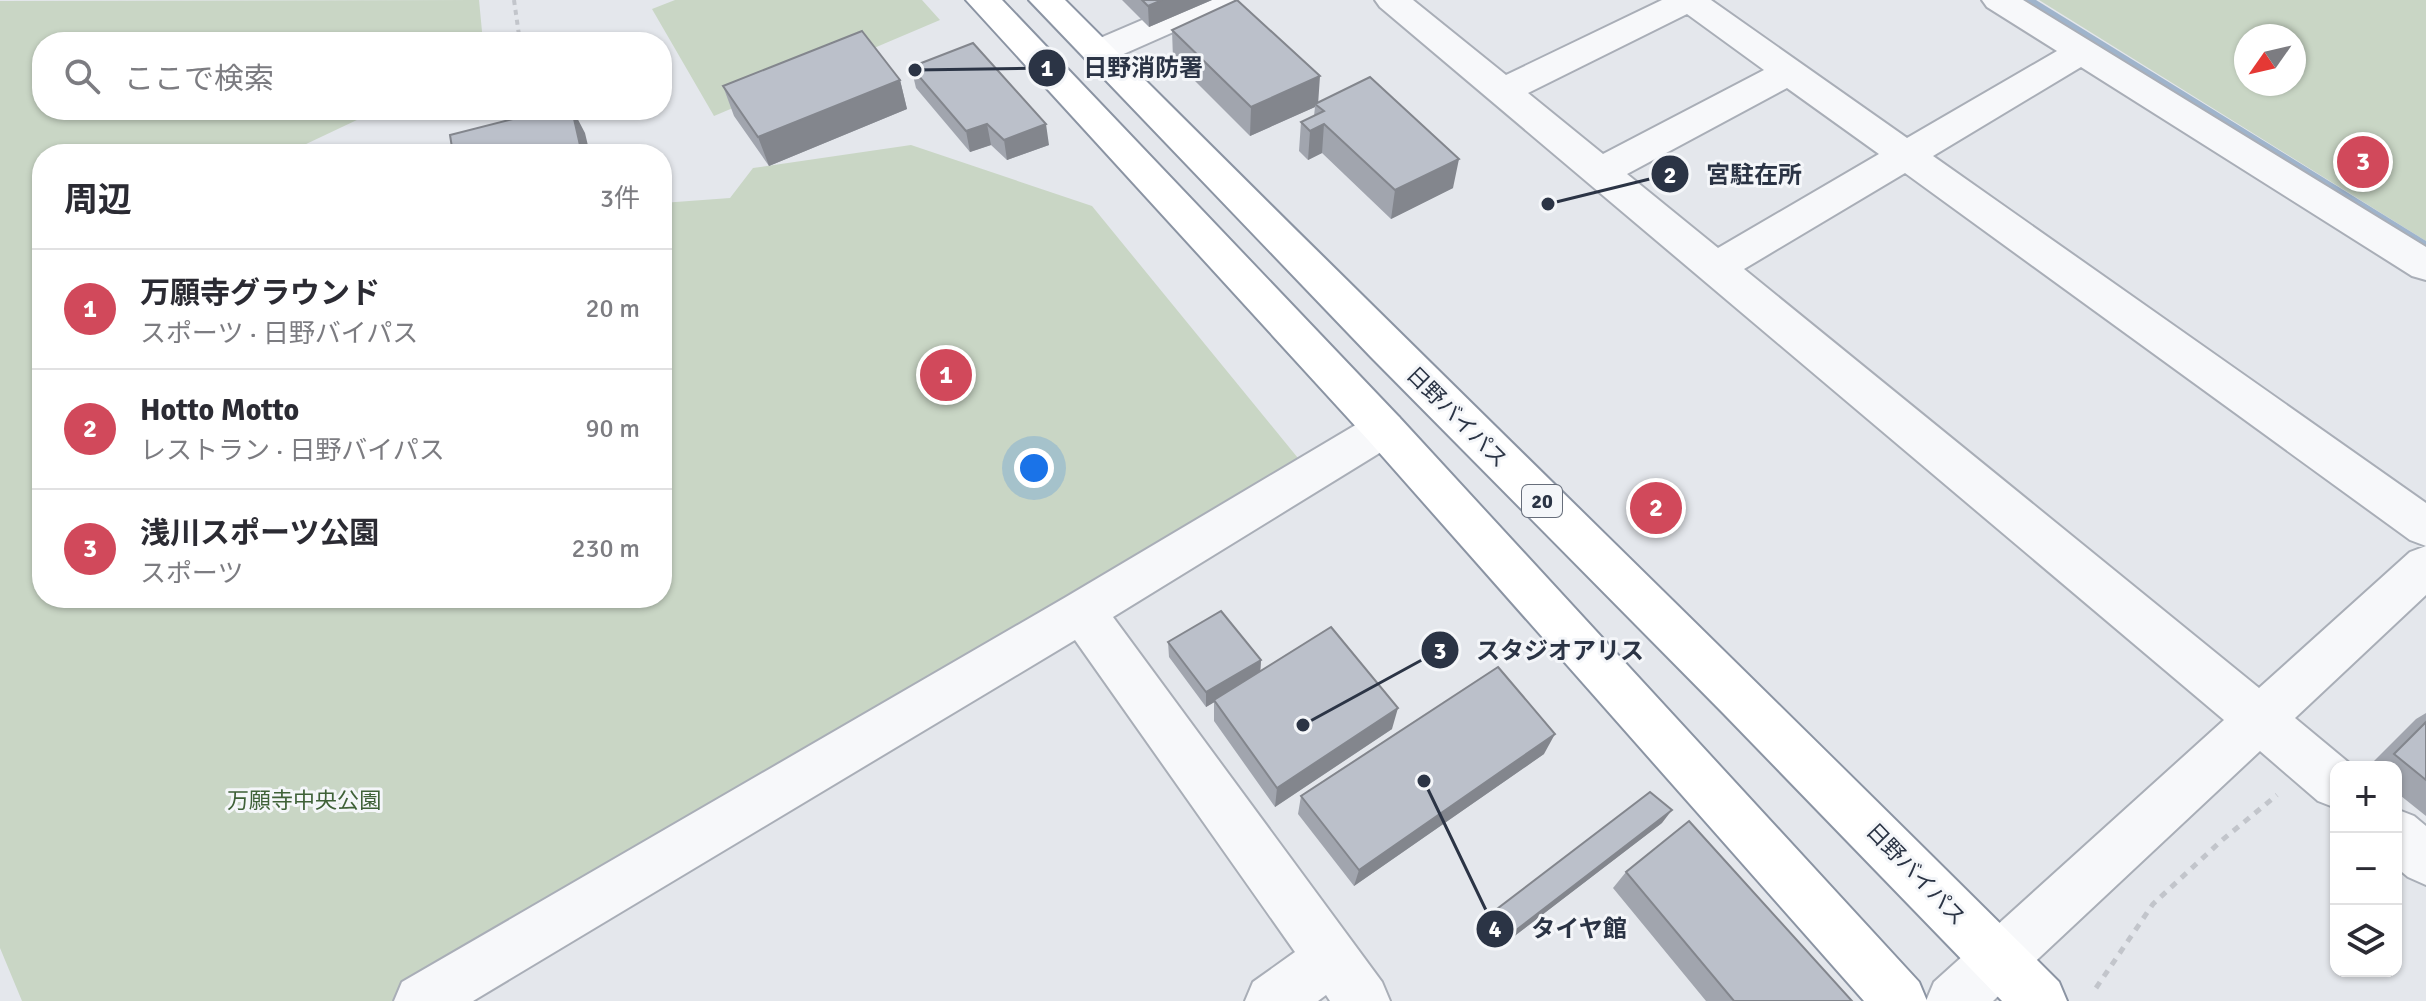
<!DOCTYPE html>
<html lang="ja">
<head>
<meta charset="utf-8">
<style>
	:root { --surface:#fff; --page:#f7f7f7; --text:#2b2b33; --muted:#7c7c81; --line:#e1e1e2; --accent:#d1495b }
	body { margin:0; font-family:Signika,"Noto Sans JP",sans-serif; background:var(--page); color:var(--text) }
	.controls { position:absolute; right:24px; bottom:24px; display:grid; overflow:hidden; border-radius:16px; box-shadow:0 2px 6px #0004 }
	.controls button { width:72px; height:72px; display:grid; place-items:center; padding:0; border:0; border-bottom:2px solid var(--line); background:var(--surface); color:var(--text); font:40px sans-serif }
	.compass { position:absolute; left:2234px; top:24px; width:72px; height:72px; border-radius:50%; background:var(--surface); box-shadow:0 2px 6px #0004; rotate:236deg }
	.you { position:absolute; left:1034px; top:468px; width:28px; height:28px; margin:-20px; border:6px solid #fff; border-radius:50%; background:#1a73e8; box-shadow:0 0 0 12px #1a73e833 }
	.badge { display:grid; place-items:center; width:52px; height:52px; border-radius:50%; background:var(--accent); color:#fff; font-size:26px; font-weight:700 }
	.pin { position:absolute; translate:-50% -50%; border:4px solid #fff; box-shadow:0 2px 8px #0006 }
	.list { margin:0; padding:0; list-style:none }
	h2 { display:flex; justify-content:space-between; align-items:center; height:104px; margin:0; padding:0 32px; font-size:34px }
	h2 small { font-size:26px; font-weight:400; color:var(--muted) }
	.list li { display:grid; grid-template-columns:52px 1fr auto; gap:24px; align-items:center; box-sizing:border-box; height:120px; padding:0 32px; border-top:2px solid var(--line) }
	.list b { display:block; font-size:30px; white-space:nowrap }
	.list p { margin:0; font-size:26px; white-space:nowrap; color:var(--muted) }
	.list em { font-size:26px; font-style:normal; color:var(--muted) }
	.icon { flex:none; width:44px; height:44px; fill:none; stroke:currentColor; stroke-width:2; stroke-linecap:round; stroke-linejoin:round }
	.map { position:relative; flex:none; width:2426px; height:1001px; overflow:hidden }
	.search { position:absolute; background:var(--surface); box-shadow:0 2px 6px #0004; left:32px; top:32px; width:640px; height:88px; display:flex; align-items:center; gap:20px; box-sizing:border-box; padding:0 28px; border-radius:32px; color:var(--muted); font-size:30px }
	.panel { position:absolute; background:var(--surface); box-shadow:0 2px 6px #0004; left:32px; top:144px; width:640px; height:464px; border-radius:32px }
	.map>svg:first-child { display:block }
</style>
</head>
<body>
<div class="map">
<svg width="2426" height="1001" viewBox="0 0 2426 1001">
	<rect width="100%" height="100%" fill="#e4e7ec"/>
	<path fill="#c9d6c5" fill-rule="evenodd" d="M479,0l4,42h-441v68h336l-93,44h-243v444h620v-395l68,-5 23,-30 158,-23 181,61 210,257 -400,241 -510,297h-370l-22,-53v-947z
		M675,0h247l18,20 -226,96 -62,-107z
		M2039,0h387v241zM2246,36h48v48h-48z"/>
	<g fill="none" stroke-linecap="round" stroke-linejoin="round">
		<path fill="#9fb4cc" fill-rule="evenodd" d="M2023,0h13l390,241v10z"/>
		<g stroke="#a9aeb7" stroke-width="4">
			<path id="minor" d="M1189,0h46l-5,7 -120,53 -12,3 -12,-3 -5,-8 5,-8z
				M1375,0h38l93,75 156,-75h49l196,138 150,-87 -70,-44 -5,-7h41l403,247v33l-14,-4 -331,-209 -148,89 493,347v43l-16,-6 -505,-367 -161,96 515,419 151,-136 16,-6v49l-131,123 59,49h-18v41l-18,-7 -58,-50 -267,250h-67l8,-19 290,-262 -844,-713zM1687,14l77,56 -161,84 -75,-61zM1787,88l92,66 -161,94 -91,-74z
				M1384,412l15,5 6,12 -6,12 -286,176 269,365 8,19h-60l-4,-6 -8,6h-73l8,-19 42,-30 -220,-312 -602,361h-79l8,-19 664,-385 303,-180z
				M2396,809l18,7 12,10v59l-18,-8 -12,-10z"/>
		</g>
		<g stroke="#8b94a3" stroke-width="4">
			<path id="highway" d="M966,0h36l397,417 520,565 8,19h-63l-495,-560z
				M1029,0h36c329,330 664,653 994,982l8,19h-65l-279,-288 -352,-356z"/>
		</g>
		<path stroke="#c2c5cb" stroke-width="4" stroke-dasharray="5 5" stroke-linecap="butt" d="M514,0l6,42"/>
		<path stroke="#c2c5cb" stroke-width="5" stroke-dasharray="7 7" stroke-linecap="butt" d="M2096,988l57,-84 68,-63 56,-46"/>
		<use href="#minor" fill="#f7f8fa" fill-rule="evenodd"/>
		<use href="#highway" fill="#fff" fill-rule="evenodd"/>
	</g>
	<path fill="#a1a5ae" d="M1122,0h90l-63,27z
		M1172,30l146,72 135,86 -62,31 -69,-66 -14,7 -9,-9 2,-29 13,-6 1,-9 -65,29 -77,-77z
		M911,67l138,78 -42,15 -16,-15 -21,7 -54,-64z
		M900,80l7,29 -138,57 -35,-50 -11,-30z
		M1168,642l93,18 -1,11 132,58 -117,78 -61,-86v-19l-8,5 -37,-50z
		M2426,713v103l-30,-24v-25h-28l48,-48z
		M1544,754l-190,132 -56,-72 3,-18z
		M1662,823l-158,121 -18,-21 7,-11z
		M1626,872l226,129h-146l-93,-113z"/>
	<path fill="#83868d" d="M1162,0h50l-63,27 -1,-21z
		M1320,76l-2,29 -3,-1v3l-65,29 1,-29z
		M900,80l7,29 -138,57 -11,-29z
		M572,110h1l12,23 5,21h-8z
		M987,124l4,21 -21,7 -4,-21z
		M1046,124l3,21 -42,15 -3,-20z
		M1324,124l-2,29 -14,7 2,-29z
		M1459,159l-6,29 -62,31 4,-29z
		M1261,660l-1,16 -54,31v-15z
		M1398,708l-6,21 -117,78 2,-19z
		M1555,734l-11,20 -190,132 5,-16z
		M1672,810l-10,13 -158,121 7,-10z"/>
	<path fill="#bbc0ca" stroke="#83868d" stroke-width="2" d="M1142,0h20l-14,6z
		M1237,0l83,76 -69,31 -79,-77z
		M862,31l38,49 -142,57 -35,-51z
		M973,43l73,81 -42,16 -17,-16 -21,7 -55,-64z
		M1370,77l89,82 -64,31 -71,-66 -14,7 -9,-9 23,-11 -9,-7z
		M548,110h24l10,44h-129l-3,-19z
		M1221,611l40,49 -55,32 -38,-50z
		M1331,627l67,81 -121,80 -63,-88z
		M1498,667l57,67 -196,136 -58,-74z
		M2426,722v58l-32,-26z
		M1650,792l22,18 -161,124 -18,-22z
		M1689,821l163,180h-118l-108,-129z"/>
	<g text-anchor="middle" dominant-baseline="central" stroke-width="6" stroke-linejoin="round" paint-order="stroke">
		<rect fill="#f4f6f9" stroke="#676e7b" stroke-width="2" x="1522" y="485" width="40" height="32" rx="6"/>
		<g font-size="20" font-weight="bold" fill="#2b3445">
			<text x="1542" y="501">20</text>
		</g>
		<g font-size="22" fill="#2b3445" stroke="#f4f6f9">
			<text transform="translate(1457 417) rotate(45)">日野バイパス</text>
			<text transform="translate(1916 874) rotate(46)">日野バイパス</text>
		</g>
		<g font-size="22" fill="#3f6138" stroke="#f4f6f9">
			<text x="304" y="800">万願寺中央公園</text>
		</g>
	</g>
	<path fill="none" stroke="#2b3445" stroke-width="3" d="M915 70L1047 68M1548 204L1670 174M1303 725L1440 650M1424 781L1495 929"/>
	<g fill="#2b3445" stroke="#f4f6f9" stroke-width="3">
		<circle cx="915" cy="70" r="8"/>
		<circle cx="1548" cy="204" r="8"/>
		<circle cx="1303" cy="725" r="8"/>
		<circle cx="1424" cy="781" r="8"/>
		<circle cx="1047" cy="68" r="20"/>
		<circle cx="1670" cy="174" r="20"/>
		<circle cx="1440" cy="650" r="20"/>
		<circle cx="1495" cy="929" r="20"/>
	</g>
	<g font-size="24" text-anchor="middle" font-weight="bold" fill="#fff">
		<text x="1047" y="76">1</text>
		<text x="1670" y="183">2</text>
		<text x="1440" y="659">3</text>
		<text x="1495" y="937">4</text>
	</g>
	<g font-size="24" text-anchor="middle" font-weight="bold" fill="#2b3445" stroke="#f4f6f9" stroke-width="6" stroke-linejoin="round" paint-order="stroke">
		<text x="1143" y="76">日野消防署</text>
		<text x="1754" y="183">宮駐在所</text>
		<text x="1560" y="659">スタジオアリス</text>
		<text x="1579" y="937">タイヤ館</text>
	</g>
</svg>
<div class="controls">
<button>+</button>
<button>−</button>
<button><svg class="icon" aria-label="layers" viewBox="0 0 24 24"><path d="M12 4l9 5-9 5-9-5zM3 14l9 5 9-5"/></svg></button>
</div>
<svg class="compass" viewBox="-18 -18 36 36"><path d="M0-13l5 13h-10z" fill="#e53935"/><path d="M0 13l5-13h-10z" fill="#7c7c81"/></svg>
<div class="you"></div>
<div class="pin badge" style="left:946px;top:375px">1</div>
<div class="pin badge" style="left:1656px;top:508px">2</div>
<div class="pin badge" style="left:2363px;top:162px">3</div>
<div class="search"><svg class="icon" aria-label="search" viewBox="0 0 24 24"><circle cx="10" cy="10" r="6"/><path d="M15 15l6 6"/></svg>ここで検索</div>
<section class="panel">
<h2>周辺<small>3件</small></h2>
<ul class="list">
<li><span class="badge">1</span><div><b>万願寺グラウンド</b><p>スポーツ · 日野バイパス</p></div><em>20 m</em></li>
<li><span class="badge">2</span><div><b>Hotto Motto</b><p>レストラン · 日野バイパス</p></div><em>90 m</em></li>
<li><span class="badge">3</span><div><b>浅川スポーツ公園</b><p>スポーツ</p></div><em>230 m</em></li>
</ul>
</section>
</div>
</body>
</html>
